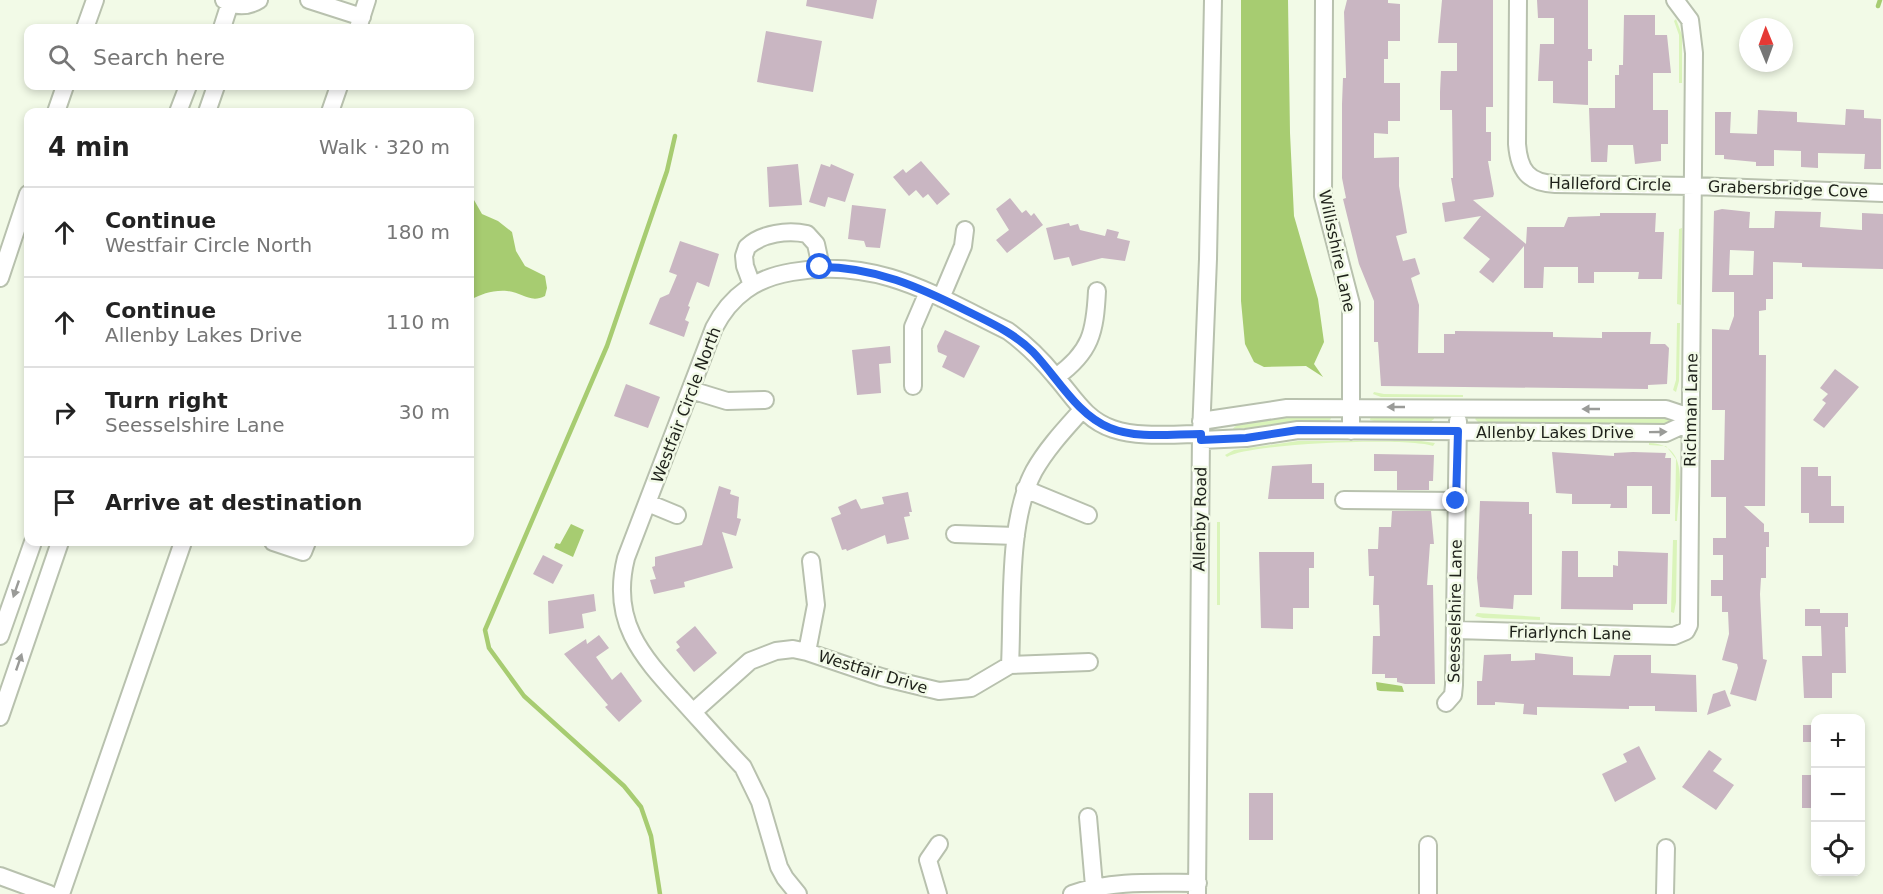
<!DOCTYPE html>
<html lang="en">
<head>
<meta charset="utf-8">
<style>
	:root { --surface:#fff; --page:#f6f6f6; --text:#222; --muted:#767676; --line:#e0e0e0 }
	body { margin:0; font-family:"DejaVu Sans",sans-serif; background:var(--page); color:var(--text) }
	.controls { position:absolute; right:18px; bottom:18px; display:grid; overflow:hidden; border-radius:12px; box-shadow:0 3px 9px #0003 }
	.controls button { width:54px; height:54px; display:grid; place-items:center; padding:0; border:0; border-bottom:2px solid var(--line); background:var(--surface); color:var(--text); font:30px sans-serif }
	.compass { position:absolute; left:1739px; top:18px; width:54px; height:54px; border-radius:50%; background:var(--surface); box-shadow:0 3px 9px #0003; rotate:359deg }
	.stop { position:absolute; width:18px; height:18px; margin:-14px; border:4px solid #2563eb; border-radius:50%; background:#fff }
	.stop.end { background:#2563eb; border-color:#fff; box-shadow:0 2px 6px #0008 }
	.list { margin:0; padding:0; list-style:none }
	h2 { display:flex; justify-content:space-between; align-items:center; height:78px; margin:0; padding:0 24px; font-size:26px }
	h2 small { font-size:20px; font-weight:400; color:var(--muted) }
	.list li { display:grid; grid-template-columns:39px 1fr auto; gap:18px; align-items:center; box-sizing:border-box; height:90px; padding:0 24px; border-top:2px solid var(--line) }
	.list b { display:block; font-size:22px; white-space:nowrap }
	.list p { margin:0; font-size:20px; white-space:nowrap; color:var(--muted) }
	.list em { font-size:20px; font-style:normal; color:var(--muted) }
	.icon { flex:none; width:33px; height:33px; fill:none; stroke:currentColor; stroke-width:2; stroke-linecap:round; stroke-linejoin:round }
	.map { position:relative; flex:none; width:1883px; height:894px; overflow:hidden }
	.search { position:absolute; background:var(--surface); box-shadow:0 3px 9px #0003; left:24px; top:24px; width:450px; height:66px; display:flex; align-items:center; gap:15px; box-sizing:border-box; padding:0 21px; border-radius:12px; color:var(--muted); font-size:22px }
	.panel { position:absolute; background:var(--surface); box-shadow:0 3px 9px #0003; left:24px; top:108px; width:450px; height:438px; border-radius:12px }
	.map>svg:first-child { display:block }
</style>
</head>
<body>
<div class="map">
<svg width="1883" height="894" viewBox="0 0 1883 894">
	<rect width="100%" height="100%" fill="#f2fae7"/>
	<path fill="#daf4ba" d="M1676,19l6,16v48h-3v-48l-5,-14z
		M1682,228l-1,77 -4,-1 2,-75z
		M1677,323h3l-1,58 -3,11 -3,-2 3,-10z
		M1374,392l10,2 79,1v2h-82l-8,-3z
		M1329,415l2,4 -4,3 -94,7c6,-13 80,-13 96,-14z
		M1371,415l63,1v3l-4,3 -56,-1 -4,-1z
		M1478,416l190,1 3,3 -4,4 -189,-2 -3,-3z
		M1298,441h123l14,2 -2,3c-25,-9 -184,-3 -206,11l-2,-2 9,-5z
		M1649,443c43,1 29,48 28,78h-2l1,-62 -10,-13 -17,-1z
		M1217,522h3v83h-3z
		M1673,540h4l-1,62 -2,11 -3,-1z
		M1477,613l63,4v3l-57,-2 -8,-2z"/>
	<path fill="#a7cc71" d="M1241,0h47l2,133 4,83 24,83 6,43 -10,22 9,13 -17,-11 -42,1 -10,-5 -9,-18 -4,-43z
		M470,193l12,21 16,7 14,11 4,19 9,15 20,10 2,12 -2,8c-15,8 -23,-4 -38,-5 -15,-1 -25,3 -37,9z
		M571,524l13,6 -11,27 -19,-9 2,-5 4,1z
		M1376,682l26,4 2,6 -24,-1 -3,-1z"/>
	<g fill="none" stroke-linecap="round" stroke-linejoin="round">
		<path stroke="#a7cc71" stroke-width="4.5" d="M1878,6l2,-6
			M660,894l-9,-58 -10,-29 -17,-21 -100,-90 -35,-48 -4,-18 122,-284 60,-175 8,-35"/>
	</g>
	<path fill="#c9b6c2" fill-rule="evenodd" d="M807,0h70l-4,19 -67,-13z
		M1347,0h41v3l12,1v37h-12v18h-4v24h16v38h-12v13l-14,-1v25l25,-1v29l8,47 -11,3 7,25 12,-3 5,16 -9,4 8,27 -1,48h26v-19h11v-3l98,1v5l49,1v-6h49l-1,12h15l4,4 -2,36 -19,1v4l-267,-3 -3,-44h-4v-41l-15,-37 -16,-65 3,-1 -4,-20v-74l1,-26h3v-5l-2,-61z
		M1442,0h51v107h-7v25h5v29h-3l6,33 -1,3 -20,3 53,44 1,-17h37l4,-10 32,-1v-3h56l-1,19h9l-2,47h-24l1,-7h-45v11h-16v-16h-34l-1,21h-19v-42l-31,37 -14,-11 11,-13 -27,-21 18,-22 -36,6 -3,-19 13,-2 -4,-23h2l-1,-68h-12v-18l1,-21h16v-28h-19z
		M1537,0h51v49h4v12h-4v44l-35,-2v-22h-15l2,-37h14v-26h-16z
		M1624,15h31v20h12l4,38h-18v37h15v34h-7v17l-26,3 -2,-19h-25l-1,17h-16l-2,-54h26v-33h4v-10h4z
		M766,31l56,10 -9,51 -56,-10z
		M1846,109l18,1v8l17,1v50h-17l1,-15 -47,-1v15l-17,-1v-16l-27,-1v16h-18v-4l-32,-3v-4h-9v-43h16l-1,21 27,1 1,-24 39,2v10l48,3z
		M921,161l29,33 -13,11 -9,-11 -5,4 -7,-8 -7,6 -16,-19 10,-8 3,4z
		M798,164l4,41 -33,2 -2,-40z
		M821,164l9,3 1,-3 23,10 -9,28 -17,-5 -3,10 -16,-5z
		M1010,198l12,15 4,-3 5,6 3,-3 9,12 -36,28 -11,-13 13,-10 -13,-21z
		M852,205l34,4 -6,39 -14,-1 -2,-6 -16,-2z
		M1722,209l28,3 -1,16h25l1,-17 46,1 -1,15 42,3v-17l21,1v55l-81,-2v-4l-29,-1v37h-7v11l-7,1v44h7l-1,151h-21l20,18v8h5v15h-3v31h-5l-1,16 3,65 4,1 -11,41 -26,-7 8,-26 -1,-4 -15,-4 7,-26 -1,-22h-6v-16h-11v-16h12v-25h-10v-17h13v-41h-15v-37h13l1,-50h-13v-81l17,1 5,-14v-24h-22l2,-81zM1730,250l24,1 -1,24h-24z
		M1069,223l1,3 8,-2 2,6 25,6 2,-7 12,3 -2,6 13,3 -5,20 -23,-3 -30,8 -3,-9 -15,3 -8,-32z
		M680,241l39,13 -10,33 -12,-5 -9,24 2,1 -5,13 4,2 -5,15 -35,-13 11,-26 9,-4 8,-19 -8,-3z
		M945,330l35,16 -16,32 -22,-11 5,-11 -9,-4 -1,-6z
		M890,346l1,17 -12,1 2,29 -24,2 -5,-45z
		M1835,369l24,18 -35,41 -11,-8 13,-17 -4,-3 6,-6 -8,-6z
		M626,384l34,13 -12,31 -34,-12z
		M1552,452l62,4v-3l19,-1 33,1 -1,5h6l-1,56h-18v-28h-25v22h-17l1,-4h-39v-10l-16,-1z
		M1374,454l60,1 -1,26h-4v9h-32v-19h-23z
		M1312,464v19h12v16h-56l4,-33z
		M1801,467h17v9h13v30h13v17h-35v-10h-8z
		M719,486l12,4 -1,4 9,3 -2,21 4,1 -5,17 -14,-4 11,36 -49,14 1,5 -31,7 -4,-14 6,-1 -4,-12 3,-1v-9l47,-12z
		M908,492l4,20h-3l1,4 -6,1 5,22 -22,5 -2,-9 -38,16 -1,-2 -4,1 -11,-32 10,-4 -3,-7 18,-8 5,10 23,-5 -2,-7z
		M1480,501l49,1v12h3v81h-18l-1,14 -33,-2 -3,-29z
		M1392,511h39l3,33h-4l-3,41h6l2,99h-30l-8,-2v-4h-12v-4h-13l1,-38h7l-1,-31h-6l1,-29h-5l-1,-27h10l1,-22h12z
		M1562,551h16v26h35v-12l5,1v-15l50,2 -1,51h-34v6l-72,-1z
		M1259,552h55v16h-5v40h-16v21l-32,-1z
		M543,555l20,10 -10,19 -20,-10z
		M594,594l2,17 -14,3 2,14 -35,6 -1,-33z
		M1805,609h15v4h28v14h-3l1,46h-14v25h-28l-2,-42h20l-1,-30h-16z
		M695,626l22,27 -23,19 -18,-22 4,-3 -4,-5z
		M599,635l10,13 -13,9 16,23 9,-8 21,29 -23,21 -14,-15 3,-2 -44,-51 22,-15 1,5z
		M1535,653l38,4v18l37,1 4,-21h37v18l45,2 1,37 -42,-1v-5h-26v3l-92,-2v8l-14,-1 1,-10 -29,-2v3h-18v-24h5l2,-26 27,-1v7l24,-1z
		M1725,690l6,16 -24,9 6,-21z
		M1803,725h12v17h-12z
		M1639,746l17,33 -41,23 -13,-28 25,-12 -4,-8z
		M1709,750l13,9 -9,12 21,14 -18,25 -34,-23z
		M1802,775h13v33h-13z
		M1249,793h24v47h-24z"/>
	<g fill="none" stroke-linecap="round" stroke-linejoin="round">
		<g stroke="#b8c1ae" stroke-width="20">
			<path id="minor" d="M224,0c11,7 24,7 35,0
				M309,0l53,17
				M1324,0l-1,196 28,108v127
				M1518,0l-1,144c2,26 11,39 38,40l139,2 189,7
				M85,28l10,-28
				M222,28l8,-25
				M358,28l9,-28
				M56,112l9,-26
				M178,112l10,-26
				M207,112l9,-26
				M330,112l9,-26
				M0,278l28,-84
				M752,285l-7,-19 -1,-10 3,-9c15,-14 41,-17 60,-13l9,10 5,23
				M941,298l22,-52 2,-16
				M1056,377c35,-25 39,-45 41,-86
				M913,386v-59l15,-35
				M691,390l36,11 38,-1
				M1201,421l86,-13 379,1 24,8
				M1201,440l45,-2 52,-8 368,3 24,-11
				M1025,489l63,26
				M1344,500l112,1
				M648,503l29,12
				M955,534l61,2
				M273,542l30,10 4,-10
				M1455,630l219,6 12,-5 3,-6 5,-572 -4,-33 -15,-20
				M0,636l33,-94
				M807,652l9,-47 -5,-44
				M1010,665l79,-3
				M1446,703l7,-8 1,-10 4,-264
				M693,712l57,-51 26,-10 17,-2 14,3 74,25 58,14 32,-3 39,-23c3,-57 -3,-144 24,-194 13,-23 31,-42 48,-61
				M0,717l60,-175
				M1088,817l6,69
				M0,876l49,18
				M61,894l122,-352
				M798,894l-13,-16 -6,-11 -19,-65 -17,-35c-21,-22 -41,-45 -62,-68 -39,-43 -71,-77 -55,-141l88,-230c17,-33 42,-50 78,-56 86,-15 142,23 216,59 18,13 33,28 47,45 18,20 30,44 58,53 27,9 59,5 88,5
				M938,894l-10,-34 11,-16
				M1072,894c41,-14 83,-11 126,-11
				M1197,894l4,-460 7,-175 5,-259
				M1428,894v-49
				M1665,894l1,-46"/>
		</g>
		<use href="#minor" stroke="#fff" stroke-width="16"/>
	</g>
	<defs><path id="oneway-solid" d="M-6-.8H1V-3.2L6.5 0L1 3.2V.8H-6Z" transform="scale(1.5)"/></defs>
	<g fill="#9a9b98">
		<use href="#oneway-solid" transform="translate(1396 407) rotate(-180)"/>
		<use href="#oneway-solid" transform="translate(1591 409) rotate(-180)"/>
		<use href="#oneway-solid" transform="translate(1658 432) rotate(-1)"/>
		<use href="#oneway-solid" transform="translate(16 589) rotate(109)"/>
		<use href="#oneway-solid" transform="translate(19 662) rotate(-71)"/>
	</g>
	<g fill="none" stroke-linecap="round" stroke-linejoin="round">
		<path stroke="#2563eb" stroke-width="8" d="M820,267c55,0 99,20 147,44 24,12 47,22 66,41 24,25 44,63 77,76 27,11 62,6 91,6v6l45,-2 52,-8 160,1 -2,70"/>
	</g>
	<g text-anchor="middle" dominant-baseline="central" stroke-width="5" stroke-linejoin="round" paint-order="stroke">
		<g font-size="16" fill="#1e211a" stroke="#f2fae7">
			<text transform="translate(1610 184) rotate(1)">Halleford Circle</text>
			<text transform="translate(1788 189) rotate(2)">Grabersbridge Cove</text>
			<text transform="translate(1337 251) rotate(78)">Willisshire Lane</text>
			<text transform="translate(686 405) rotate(-69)">Westfair Circle North</text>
			<text transform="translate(1691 410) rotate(-89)">Richman Lane</text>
			<text x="1555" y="432">Allenby Lakes Drive</text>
			<text transform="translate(1200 519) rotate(-89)">Allenby Road</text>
			<text transform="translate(1455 611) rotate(-89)">Seesselshire Lane</text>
			<text transform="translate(1570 633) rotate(1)">Friarlynch Lane</text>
			<text transform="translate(873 672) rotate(17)">Westfair Drive</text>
		</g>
	</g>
</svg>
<div class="controls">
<button>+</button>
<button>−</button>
<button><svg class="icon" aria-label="locate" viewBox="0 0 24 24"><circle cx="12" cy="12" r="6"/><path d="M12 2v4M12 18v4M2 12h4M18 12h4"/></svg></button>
</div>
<svg class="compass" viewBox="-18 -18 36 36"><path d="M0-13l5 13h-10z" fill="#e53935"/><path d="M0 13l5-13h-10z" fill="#767676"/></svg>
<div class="stop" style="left:820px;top:267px"></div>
<div class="stop end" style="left:1456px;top:501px"></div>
<div class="search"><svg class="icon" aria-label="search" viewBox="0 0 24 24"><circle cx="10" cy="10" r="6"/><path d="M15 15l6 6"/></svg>Search here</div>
<section class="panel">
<h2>4 min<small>Walk · 320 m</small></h2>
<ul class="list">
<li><svg class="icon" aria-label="ahead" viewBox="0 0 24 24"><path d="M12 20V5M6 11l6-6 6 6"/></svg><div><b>Continue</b><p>Westfair Circle North</p></div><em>180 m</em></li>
<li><svg class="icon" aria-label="ahead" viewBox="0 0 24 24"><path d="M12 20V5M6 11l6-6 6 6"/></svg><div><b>Continue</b><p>Allenby Lakes Drive</p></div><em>110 m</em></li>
<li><svg class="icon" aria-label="right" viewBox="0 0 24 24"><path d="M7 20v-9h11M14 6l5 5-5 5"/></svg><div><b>Turn right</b><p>Seesselshire Lane</p></div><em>30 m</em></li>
<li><svg class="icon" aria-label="arrive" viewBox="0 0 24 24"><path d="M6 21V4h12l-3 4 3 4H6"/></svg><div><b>Arrive at destination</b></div></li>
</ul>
</section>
</div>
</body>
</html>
